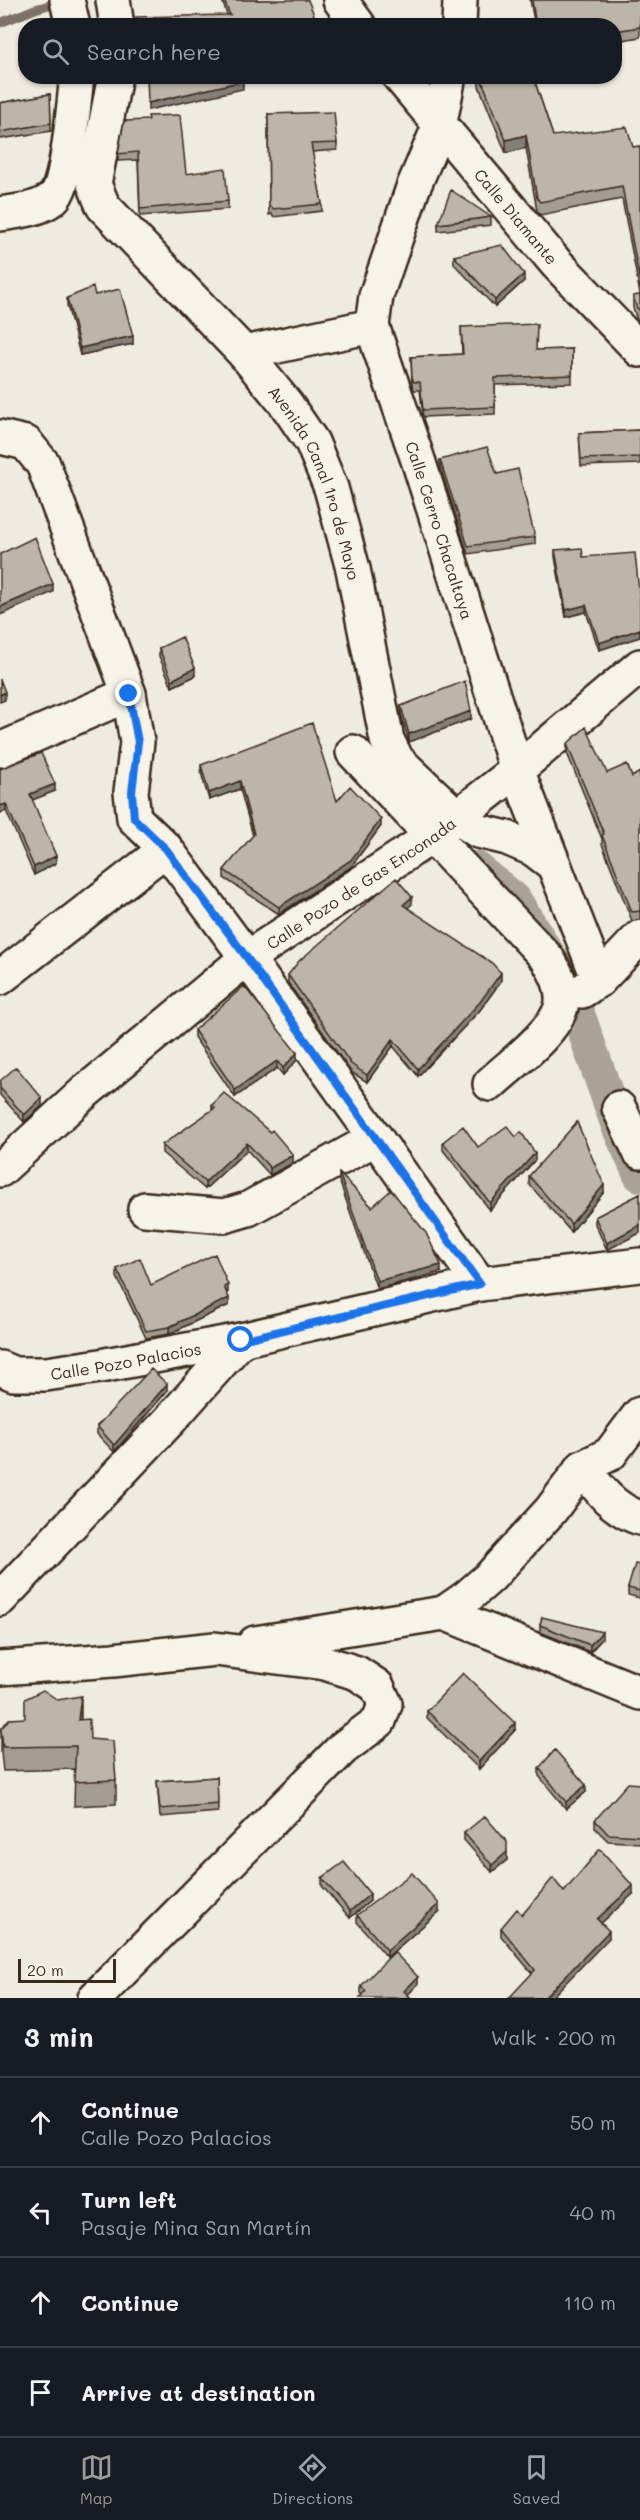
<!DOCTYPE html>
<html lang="en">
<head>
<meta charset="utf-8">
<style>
	:root { --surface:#171b24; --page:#20242c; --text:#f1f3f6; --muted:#9ea1a6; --line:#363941; --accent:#9f9995 }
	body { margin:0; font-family:Mali,sans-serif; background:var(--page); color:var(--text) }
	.scale { position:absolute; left:18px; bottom:15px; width:98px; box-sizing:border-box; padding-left:6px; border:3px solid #3b2a1e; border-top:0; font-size:16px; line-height:21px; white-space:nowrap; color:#3b2a1e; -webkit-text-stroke:4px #f7f3e8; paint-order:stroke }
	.stop { position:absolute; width:18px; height:18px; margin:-14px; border:4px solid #1a73e8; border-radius:50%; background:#fff }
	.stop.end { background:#1a73e8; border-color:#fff; box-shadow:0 2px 6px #0008 }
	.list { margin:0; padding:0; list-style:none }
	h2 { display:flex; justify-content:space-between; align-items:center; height:78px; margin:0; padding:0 24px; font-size:26px }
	h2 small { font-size:20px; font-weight:400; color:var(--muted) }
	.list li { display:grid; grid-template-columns:39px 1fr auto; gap:18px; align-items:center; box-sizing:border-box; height:90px; padding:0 24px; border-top:2px solid var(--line) }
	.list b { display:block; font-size:22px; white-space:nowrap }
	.list p { margin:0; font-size:20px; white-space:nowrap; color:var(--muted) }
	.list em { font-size:20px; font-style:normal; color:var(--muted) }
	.icon { flex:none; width:33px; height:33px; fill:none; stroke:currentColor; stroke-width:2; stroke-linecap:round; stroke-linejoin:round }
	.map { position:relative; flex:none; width:640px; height:1998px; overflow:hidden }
	.search { position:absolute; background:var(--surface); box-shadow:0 2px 4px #0004; left:18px; right:18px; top:18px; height:66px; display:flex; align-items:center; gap:15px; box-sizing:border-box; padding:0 21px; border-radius:24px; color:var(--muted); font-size:22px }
	.sheet { height:438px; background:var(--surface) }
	nav { display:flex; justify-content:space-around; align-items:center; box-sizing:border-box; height:84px; border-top:2px solid var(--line); background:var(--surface); font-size:16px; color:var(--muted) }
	nav a { display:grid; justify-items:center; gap:3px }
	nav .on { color:var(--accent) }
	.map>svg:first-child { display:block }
</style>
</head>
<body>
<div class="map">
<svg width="640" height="1998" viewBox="0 0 640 1998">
	<rect width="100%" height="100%" fill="#efebe0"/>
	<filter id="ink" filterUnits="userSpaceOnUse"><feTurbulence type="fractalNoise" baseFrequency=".0167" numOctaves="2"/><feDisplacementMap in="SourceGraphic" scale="12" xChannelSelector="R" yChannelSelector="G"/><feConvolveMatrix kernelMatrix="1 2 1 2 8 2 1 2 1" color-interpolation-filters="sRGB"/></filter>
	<g filter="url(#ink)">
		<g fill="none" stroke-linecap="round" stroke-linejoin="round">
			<path stroke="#7e7266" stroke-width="9" d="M0,23l35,-14 28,-8"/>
			<path stroke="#aaa296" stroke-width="34" d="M476,868l38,31 54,87 50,140 22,49"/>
			<g stroke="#3b2a1e" stroke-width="38">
				<g id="minor">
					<path d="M67,0l6,26"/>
					<path d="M113,0l4,26"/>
					<path d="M340,0l19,26"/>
					<path d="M459,26l1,-26"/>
					<path id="s1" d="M115,76l-21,108 9,22 141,147 42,51 26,38 19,46 22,81 34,171 10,20 60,57 21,14 29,7 26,11 21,16"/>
					<path id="s2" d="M399,76l157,187 84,87"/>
					<path id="s3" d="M449,76l-10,51 -26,61 -37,108 -4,30 47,137 98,307 82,210"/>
					<path d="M0,214c18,-3 39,-4 53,-16 15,-12 21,-99 24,-122"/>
					<path d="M244,353l128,-27"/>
					<path d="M0,437l26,6 17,21 86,230 8,48 -6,50 3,26 32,31 81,109 233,326"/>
					<path d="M0,750l129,-56"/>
					<path d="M353,752l194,206c8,13 16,27 15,43 -1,27 -53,65 -72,83"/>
					<path d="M0,978l166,-129"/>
					<path d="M582,991l17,-11 41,-43"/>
					<path d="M619,1108l21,44"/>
					<path id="s4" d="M0,1170l85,-78 162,-134 187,-123 83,-65 123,-104"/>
					<path d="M145,1209l79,7 24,-7 128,-71"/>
					<path id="s5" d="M0,1368l14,6h32l54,-8 141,-26 239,-56 160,-19"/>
					<path d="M583,1467c16,23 30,42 57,51"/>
					<path d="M0,1599l170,-179 71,-80"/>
					<path d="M444,1613l23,-16 23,-20 61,-67 32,-43 27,-13 30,-40"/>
					<path d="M255,1643l189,-30 196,80"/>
					<path d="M0,1668l113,-8 102,-11 110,14 32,10 20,13 8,18 -6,17 -36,27 -248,250"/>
				</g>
			</g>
			<use href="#minor" stroke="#f7f3e8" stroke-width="33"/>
		</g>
		<path fill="#a39c92" stroke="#3b2a1e" stroke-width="1.5" d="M222,0h48l44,15h-87z
			M530,0h110v37l-25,4v-15h-80z
			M479,76h54l20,60 80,11 7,-1v148l-18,-95 -82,16 -3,-4 -11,-63 -20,5 -27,-67z
			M50,94l1,37 -51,8v-36z
			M268,114l69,29v7l-25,2 10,52v7l-49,6 -1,-3 -3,1z
			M124,121l62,53 42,27v8l-88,7 -2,-56 -20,1v-7z
			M491,217v8l-53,6v-7z
			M454,256l70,25 -29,26 -41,-43z
			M95,295l38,49 -53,11 -13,-50v-7z
			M640,295v28l-3,-3 -4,-12v-12z
			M461,327l76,23 35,-1v34l-77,2v29l-72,3 -3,-27h-6l-2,-5 -1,-28 51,-3z
			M640,430v34l-59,2 -2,-33z
			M440,460l57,14 38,63v7l-67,10 -28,-87z
			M555,550l28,7 57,45v35l-41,13 -13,-38 -20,5 -11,-60z
			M159,648l36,28 -23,11 -13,-31z
			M401,706l70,13 -62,23 -8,-28z
			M567,744l40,29 25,4 8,-5v148l-8,1 -30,-77v-5l-35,-86z
			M201,765l136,36 44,25 -30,41 -72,47 -55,-36v-8l29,-34 -13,-47 -31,11 -8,-27z
			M0,769l55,22 -23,9 24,63 -22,12 -28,-64 -6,2z
			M412,904l-5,4 94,73 -21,29 -62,66 -25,-30 -26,36 -16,-10 -63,-89v-8z
			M194,1030l103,30 -14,15 -6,-7 -42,29 -41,-60z
			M0,1081l42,25 -18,16 -24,-27z
			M212,1105l81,58 -23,12 -23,-25 -42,39 -43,-36v-8l50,-35z
			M443,1142l35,5 57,13 -45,50 -47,-60z
			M339,1173l33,34 69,65 -64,17 -38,-109z
			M529,1176l75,16 -33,40 -42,-48z
			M640,1194l-33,56 -12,-26v-7z
			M117,1269l34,16 77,8h-2l3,12 -60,29 -23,4 -29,-61z
			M167,1391l-53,61 -17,-18v-8z
			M640,1565v33l-12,-3v-7z
			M540,1625l62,14 -12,13 -50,-20z
			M427,1711l88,19 -36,39 -52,-51z
			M81,1720l9,19 26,41v24l-42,2 1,-37 -72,2 -2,-18v-24z
			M539,1768l47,24 -20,17 -27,-33z
			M217,1777l1,35 -58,5 -3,-36z
			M640,1784v59l-32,-2 -13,-13v-8z
			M464,1833l43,27 -15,12 -28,-32z
			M322,1878l48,23 -20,17 -28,-32z
			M564,1892l69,2 -32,29 8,15 -77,35 -31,-37v-8l21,-13z
			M439,1912l-52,45 -30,-35v-7z
			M418,1984l-55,11 -2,-2v-7z"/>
		<path fill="#847f77" stroke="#3b2a1e" stroke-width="1.5" d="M243,81v8l-95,21v-7z
			M526,135v13l-20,5v-13z
			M524,274v7l-29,26v-7z
			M133,336v8l-53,11v-7z
			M53,584v8l-53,23v-8z
			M586,605v7l-20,5v-7z
			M640,629v8l-41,13v-7z
			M195,668v8l-23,11v-7z
			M5,692v8l-5,2v-7z
			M471,711v8l-62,23v-8z
			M240,781v8l-31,11v-7z
			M55,784v7l-25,10v-7z
			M6,804v7l-6,2v-7z
			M381,819v7l-30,41 -72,47v-7z
			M56,856v7l-22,12v-8z
			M412,897v7l-9,8v-7z
			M501,973v8l-21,29 -62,66v-7z
			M393,1039v7l-26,36v-7z
			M297,1053v7l-14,15v-7z
			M277,1061v7l-42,29v-7z
			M42,1098v8l-18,16v-7z
			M247,1143v7l-42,39v-7z
			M535,1153v7l-45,50v-7z
			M293,1155v8l-23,12v-7z
			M604,1185v7l-33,40v-8z
			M640,1225v8l-33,17v-7z
			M441,1265v7l-64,17v-8z
			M228,1285v8l-4,2v-8z
			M229,1298v7l-60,29v-7z
			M167,1384v7l-53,61v-7z
			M602,1632v7l-12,13v-7z
			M81,1696v24h-3z
			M515,1723v7l-36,39v-8z
			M586,1785v7l-20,17v-7z
			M507,1852v8l-15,12v-7z
			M633,1886v8l-36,33v-8z
			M370,1894v7l-20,17v-7z
			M439,1904v8l-52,45v-7z
			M609,1931v7l-58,60h-7z
			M418,1977v7l-13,14 -1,-7z"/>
		<path fill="#bdb5aa" stroke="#3b2a1e" stroke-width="1.5" d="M224,0h84l6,15 1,11h-178l-1,-9 94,-2z
			M532,0h108v27l-25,4v-5h-79z
			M147,76h96v5l-95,22z
			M480,76h53l20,60 74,-9 6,20 7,-1v136l-18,-96 -82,16 -3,-4 -11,-63 -20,5z
			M50,94l1,29 -51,9v-29z
			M334,112l3,31 -26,1 11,60 -49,5 -1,-2h-3l-1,-93z
			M180,115l6,59 39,-6 3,33 -88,8 -2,-57 -20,2 6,-33 25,-1 -1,-4z
			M451,190l40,27 -53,7z
			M502,245l22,29 -29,26 -41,-44z
			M93,287l2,8 25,-6 13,47 -53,12 -13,-50z
			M640,295v15l-3,-2 -4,-12z
			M537,324l-1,26 36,-1v26l-77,3v29l-72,3 -3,-28h-6l-2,-5 -1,-20 52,-3 -2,-27z
			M640,430v27l-59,2 -2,-26z
			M487,447l10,27 21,-5 17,68 -67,9 -28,-86z
			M35,537l18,47 -53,23v-53z
			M582,548l1,9 52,-4 5,49v27l-41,14 -13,-38 -20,5 -11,-60z
			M182,637l13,31 -23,12 -13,-32z
			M0,679l5,13 -5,3z
			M465,681l6,30 -62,23 -8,-28z
			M312,723l25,78 13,-15 31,33 -30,41 -72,47 -55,-37 30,-36 -14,-53 -31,12 -8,-28z
			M586,727l21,46 20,-9 5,13 8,-5v139l-8,1 -30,-77 2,-1 -37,-90z
			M41,753l14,31 -25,10 26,62 -22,11 -28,-63 -6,2v-37z
			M396,878l16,19 -9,8 89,58 9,10 -21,29 -62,67 -25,-30 -26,36 -16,-11 -63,-89 11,-14z
			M244,986l53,67 -14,15 -6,-7 -42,29 -41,-60z
			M16,1067l26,31 -18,17 -24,-27v-7z
			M224,1093l46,39 2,-2 21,25 -23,13 -23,-25 -42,39 -43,-37 53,-37 -3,-3z
			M577,1122l27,63 -33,39 -42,-48z
			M463,1126l15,21 29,-21 9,11 5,-5 14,21 -45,50 -47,-61z
			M339,1173l33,34 19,-17 35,43 15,32 -64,16z
			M640,1194v31l-33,18 -12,-26z
			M215,1254l13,31 -4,2 5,11 -60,29 -23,4 -29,-62 23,-11 11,27z
			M151,1369l16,15 -53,61 -17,-19z
			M635,1564l5,1v26l-12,-3z
			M542,1617l60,15 -12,13 -50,-20z
			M463,1673l52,50 -36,38 -52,-50z
			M43,1690l15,10 23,-4 -3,24 11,-1 1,20 23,2 3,39 -42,2 2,-36 -73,1 -2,-18 8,-10 16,-1v-19z
			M555,1750l31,35 -20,17 -27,-34z
			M217,1777l1,27 -58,5 -3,-28z
			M628,1783l12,1v52l-32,-2 -13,-14z
			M485,1816l22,26v10l-15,13 -28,-32z
			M600,1849l33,37 -36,33 12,12 -65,67h-35l26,-28 -34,-42 16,-19 5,6 31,-37 11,14z
			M344,1862l26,32 -20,17 -28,-33z
			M412,1873l27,31 -52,46 -30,-35z
			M394,1952l24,25 -14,14 7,7h-51l6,-7 -5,-5z"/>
	</g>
	<g fill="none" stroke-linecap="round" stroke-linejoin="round" filter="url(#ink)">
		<path stroke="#1a73e8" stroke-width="8" d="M129,694l9,48 -6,50 2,26 32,31 81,109 233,326 -239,56"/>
	</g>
	<g text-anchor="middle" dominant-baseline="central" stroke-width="4.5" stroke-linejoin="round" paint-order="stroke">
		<g font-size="16" fill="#3b2a1e" stroke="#f7f3e8">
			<text stroke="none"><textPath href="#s2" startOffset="183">Calle Diamante</textPath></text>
			<text stroke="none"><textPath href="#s1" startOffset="488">Avenida Canal 1ro de Mayo</textPath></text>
			<text stroke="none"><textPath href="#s3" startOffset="478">Calle Cerro Chacaltaya</textPath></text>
			<text stroke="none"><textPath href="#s4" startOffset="462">Calle Pozo de Gas Enconada</textPath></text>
			<text stroke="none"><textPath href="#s5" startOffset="128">Calle Pozo Palacios</textPath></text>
		</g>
	</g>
</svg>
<div class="scale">20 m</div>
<div class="stop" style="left:241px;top:1340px"></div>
<div class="stop end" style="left:129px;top:694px"></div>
<div class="search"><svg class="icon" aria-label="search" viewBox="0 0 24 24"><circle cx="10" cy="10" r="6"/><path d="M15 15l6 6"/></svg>Search here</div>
</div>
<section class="sheet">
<h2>3 min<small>Walk · 200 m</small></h2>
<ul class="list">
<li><svg class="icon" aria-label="ahead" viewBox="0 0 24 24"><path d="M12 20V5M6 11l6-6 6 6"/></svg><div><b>Continue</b><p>Calle Pozo Palacios</p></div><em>50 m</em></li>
<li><svg class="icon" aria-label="left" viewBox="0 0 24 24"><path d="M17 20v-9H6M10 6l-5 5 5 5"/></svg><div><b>Turn left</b><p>Pasaje Mina San Martín</p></div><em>40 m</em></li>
<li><svg class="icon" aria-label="ahead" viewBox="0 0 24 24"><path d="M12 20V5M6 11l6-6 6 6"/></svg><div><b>Continue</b></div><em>110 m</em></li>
<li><svg class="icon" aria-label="arrive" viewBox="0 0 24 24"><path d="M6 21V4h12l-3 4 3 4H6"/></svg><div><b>Arrive at destination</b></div></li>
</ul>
</section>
<nav>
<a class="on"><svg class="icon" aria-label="map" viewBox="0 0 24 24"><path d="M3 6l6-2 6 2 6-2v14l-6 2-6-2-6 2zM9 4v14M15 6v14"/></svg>Map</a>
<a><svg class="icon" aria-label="directions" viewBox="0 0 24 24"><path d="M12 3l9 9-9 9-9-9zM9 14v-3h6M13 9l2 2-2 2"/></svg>Directions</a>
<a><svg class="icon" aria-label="saved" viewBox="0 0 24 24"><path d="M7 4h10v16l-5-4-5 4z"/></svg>Saved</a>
</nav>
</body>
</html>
